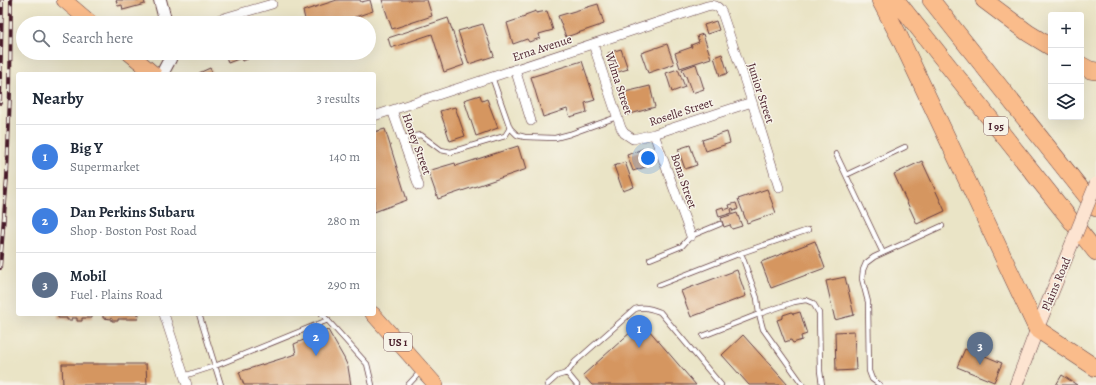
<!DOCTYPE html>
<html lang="en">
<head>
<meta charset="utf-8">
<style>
	:root { --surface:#fff; --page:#f6f6f7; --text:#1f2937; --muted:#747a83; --line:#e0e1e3; --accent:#1a73e8 }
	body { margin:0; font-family:Alegreya,serif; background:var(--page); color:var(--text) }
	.controls { position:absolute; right:12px; top:12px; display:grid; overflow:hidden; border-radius:4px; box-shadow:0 4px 16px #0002 }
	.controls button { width:36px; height:36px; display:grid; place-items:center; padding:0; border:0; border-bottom:1px solid var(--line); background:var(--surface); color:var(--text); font:20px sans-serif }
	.you { position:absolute; left:648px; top:158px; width:14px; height:14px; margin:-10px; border:3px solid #fff; border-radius:50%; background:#1a73e8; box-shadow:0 0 0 6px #1a73e833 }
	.badge { display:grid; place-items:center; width:26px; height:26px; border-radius:50%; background:var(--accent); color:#fff; font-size:13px; font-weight:700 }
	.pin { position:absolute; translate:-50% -33px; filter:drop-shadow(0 1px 2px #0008) }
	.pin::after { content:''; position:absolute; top:21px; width:14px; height:12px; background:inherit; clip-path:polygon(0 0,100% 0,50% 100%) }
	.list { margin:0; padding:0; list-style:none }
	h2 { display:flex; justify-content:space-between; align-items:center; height:52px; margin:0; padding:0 16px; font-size:17px }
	h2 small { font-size:13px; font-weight:400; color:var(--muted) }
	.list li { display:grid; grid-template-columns:26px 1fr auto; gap:12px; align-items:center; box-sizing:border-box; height:64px; padding:0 16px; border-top:1px solid var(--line) }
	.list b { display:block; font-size:15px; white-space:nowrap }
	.list p { margin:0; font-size:13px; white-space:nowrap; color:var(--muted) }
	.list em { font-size:13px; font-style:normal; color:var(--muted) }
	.icon { flex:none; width:22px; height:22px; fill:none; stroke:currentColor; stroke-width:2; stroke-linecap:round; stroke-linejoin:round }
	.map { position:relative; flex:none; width:1096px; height:385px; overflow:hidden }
	.search { position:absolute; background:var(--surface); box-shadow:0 4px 16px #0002; left:16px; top:16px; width:360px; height:44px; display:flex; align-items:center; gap:10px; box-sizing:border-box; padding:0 14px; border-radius:22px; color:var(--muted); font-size:15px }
	.panel { position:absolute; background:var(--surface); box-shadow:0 4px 16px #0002; left:16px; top:72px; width:360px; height:244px; border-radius:4px }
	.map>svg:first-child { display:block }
</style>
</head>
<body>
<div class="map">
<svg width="1096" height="385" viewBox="0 0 1096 385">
	<rect width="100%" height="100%" fill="#f7f3e8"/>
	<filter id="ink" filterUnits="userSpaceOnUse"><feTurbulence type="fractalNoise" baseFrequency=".025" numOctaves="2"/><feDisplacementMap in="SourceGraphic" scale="8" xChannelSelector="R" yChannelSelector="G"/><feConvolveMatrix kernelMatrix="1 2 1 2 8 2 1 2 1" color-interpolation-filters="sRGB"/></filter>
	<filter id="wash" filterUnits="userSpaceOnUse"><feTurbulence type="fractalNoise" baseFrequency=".012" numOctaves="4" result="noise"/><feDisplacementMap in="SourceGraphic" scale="16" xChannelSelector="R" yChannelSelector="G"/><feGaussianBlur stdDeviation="0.9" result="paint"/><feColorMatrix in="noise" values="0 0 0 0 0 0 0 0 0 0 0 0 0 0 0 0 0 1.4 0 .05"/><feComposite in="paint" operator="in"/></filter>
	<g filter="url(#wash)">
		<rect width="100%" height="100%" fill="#eae4c6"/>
		<g id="blocks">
			<path fill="#d59660" d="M116,0h28l1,4 -22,6 -1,-5 -4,1z
				M337,0h23l1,2 9,-2 3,11 -36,12h-31l-3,-12z
				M382,0h45l5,16 -40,13z
				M598,4l6,20 -38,13 -8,-21z
				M536,11v2l11,-2 6,19 -14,4 1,4 -11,4 -2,-3 -14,5 -6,-21 18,-6v-2z
				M448,18l16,47 -20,7 -12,-38 -41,14 -3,-10z
				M716,21l3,9 -12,4 -3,-9z
				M483,24l11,32 -25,8 -11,-33z
				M703,34l8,24 -31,10 -5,-15 17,-6 -1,-2 8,-3 -2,-6z
				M667,44l7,20 -26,9 -7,-20z
				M621,49l7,20 -13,4 -7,-20z
				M225,53h30l-8,3 1,3 -6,2 -1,-3 -13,5z
				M722,54l6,19 -8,3 -6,-19z
				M582,61l13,39 -10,3 2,9 -17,5 -3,-8 -24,8 -12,-40z
				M696,64l8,25 -12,4 -6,-17h-1l-3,-7z
				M210,68l3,6h-14v-1z
				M678,69l7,18 -13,5 -6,-19z
				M650,86l5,21 -28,8 -6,-22z
				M480,95l2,6 5,-2 11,29 -22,8 -12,-36z
				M455,107l10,29 -15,5 -10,-30z
				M385,129l22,71 -33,12v-80z
				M727,132l3,11 -24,8 -4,-11z
				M690,145l7,20 -12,4 -7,-20z
				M518,146l4,13h2l3,10 -89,30 -10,-28 27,-8 1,3z
				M645,148l6,17 -18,6 -6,-16z
				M922,161l23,50 -28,13 -23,-50z
				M625,162l9,25 -11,4 -9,-25z
				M767,189l9,24 -29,10 -9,-24z
				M736,203l2,6 -4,2 -1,-3 -2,1 1,4 -13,4 -2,-8 6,-2 1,3 6,-2 -1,-3z
				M737,213l5,13 -10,3 -2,-4 -6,2 -3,-9z
				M815,241l10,27 -54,20 -10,-26z
				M737,270l9,26 -55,21 -10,-26z
				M845,277l9,38 -19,5 -9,-39z
				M792,312l1,2 7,-2 7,22 -6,2 1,4 -9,3 -2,-3 -6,2 -8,-22 6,-2v-3z
				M58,314h34v4h-10v3h-5v-3h-5v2h-5v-2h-9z
				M103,314h36l-1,5h-20v2h-6v-2l-9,-1z
				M642,322l54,63h-104l-9,-10z
				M328,330l16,28 4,9 3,18h-107l-5,-13 57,-18 -2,-10z
				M854,331l2,39 -20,1 -1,-39z
				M743,335l45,50h-39l-27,-30z
				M965,349l7,3 1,-1 29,12 -8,19 -37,-15z
				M62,364h84l1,21h-84z
				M1062,375l15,10h-21z"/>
		</g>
	</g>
	<g filter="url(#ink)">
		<use href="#blocks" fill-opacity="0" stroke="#623d42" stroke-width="1"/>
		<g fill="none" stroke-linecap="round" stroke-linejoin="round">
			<g stroke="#623d42" stroke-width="6">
				<path id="service" d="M492,77l18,51 7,7 8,2 30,1 15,-4 47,-17
					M402,138l19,-3 20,15 10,2 54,-16 5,-8
					M836,154l47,99
					M846,175l59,-28
					M650,259l32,-13 9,-10 29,-12
					M659,285l82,-32 67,-23
					M199,314l22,71
					M322,314l45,50 5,21
					M703,336l56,-22 -2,-16 -16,-45
					M567,373l10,12
					M184,376l31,-10 113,-46
					M408,385l13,-14
					M547,385l10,-9 10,-3 8,-11 60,-53c9,-3 16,0 25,3l61,73
					M803,385l-40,-56 -4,-15 35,-12 12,-2 7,3 6,10 1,58 2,14
					M880,385l-8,-6 -3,-8 -1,-69 -6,-23 1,-9 3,-7 8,-6 68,-31"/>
			</g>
			<g stroke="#623d42" stroke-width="10">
				<path id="minor" d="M207,23l65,-19
					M593,44l28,84 3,5 9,6 21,-5 98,-32
					M515,69l16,52
					M392,110l27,76
					M374,116l333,-110c7,-2 12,0 15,7l30,89 27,86
					M654,134l37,102
					M164,314l23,71"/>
			</g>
			<g stroke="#623d42" stroke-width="14">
				<path id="tertiary" d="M160,0l6,23
					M162,74l8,-15 1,-6"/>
			</g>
			<g stroke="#623d42" stroke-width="14">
				<path id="secondary" d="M1016,385l21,-56 38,-93"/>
			</g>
			<g stroke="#623d42" stroke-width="16">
				<path id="primary" d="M64,0l27,23
					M129,53l25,21
					M373,314l63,71"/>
			</g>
			<g stroke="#623d42" stroke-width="18">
				<path id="motorway" d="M880,0l20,38 137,291 59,39
					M896,0l200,252
					M931,0l165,208
					M984,0l44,33 23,14
					M1081,65l9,5 6,1"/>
			</g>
			<use href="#service" stroke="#fff" stroke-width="4.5"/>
			<use href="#minor" stroke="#fff" stroke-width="9"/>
			<use href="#tertiary" stroke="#fff" stroke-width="12"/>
			<use href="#secondary" stroke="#fde4d1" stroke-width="13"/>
			<use href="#primary" stroke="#fabc8b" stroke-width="15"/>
			<use href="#motorway" stroke="#fabc8b" stroke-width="17"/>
			<g stroke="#4a1f2b" stroke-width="4">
				<path id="rail" d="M0,103l2,-103
					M0,268l7,-91 3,-85 1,-92"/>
			</g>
			<use href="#rail" stroke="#f7f3e8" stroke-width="2.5" stroke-dasharray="8" stroke-linecap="butt"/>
			<g stroke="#623d42" stroke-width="14" stroke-linecap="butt">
				<path id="secondary-bridge" d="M1075,236l21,-52"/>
			</g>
			<use href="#secondary-bridge" stroke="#fde4d1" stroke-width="13"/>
		</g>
	</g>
	<g text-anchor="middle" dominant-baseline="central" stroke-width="3" stroke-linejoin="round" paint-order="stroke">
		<g fill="#f7f3e8" stroke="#7e5f64" stroke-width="1">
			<rect x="984" y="117" width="24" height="18" rx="3"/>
			<rect x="384" y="333" width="28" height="18" rx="3"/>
		</g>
		<g font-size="11" font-weight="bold" fill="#4a1f2b">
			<text x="996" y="126">I 95</text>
			<text x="398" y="342">US 1</text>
		</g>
		<g font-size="12" fill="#4a1f2b" stroke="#f7f3e8">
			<text transform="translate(542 48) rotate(-18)">Erna Avenue</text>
			<text transform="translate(619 83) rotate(72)">Wilma Street</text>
			<text transform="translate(761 93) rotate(72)">Junior Street</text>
			<text transform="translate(681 112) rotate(-18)">Roselle Street</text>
			<text transform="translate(417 144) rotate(70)">Honey Street</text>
			<text transform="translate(684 181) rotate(71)">Bona Street</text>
			<text transform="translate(1056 284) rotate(-67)">Plains Road</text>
		</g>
	</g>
</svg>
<div class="controls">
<button>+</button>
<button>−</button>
<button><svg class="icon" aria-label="layers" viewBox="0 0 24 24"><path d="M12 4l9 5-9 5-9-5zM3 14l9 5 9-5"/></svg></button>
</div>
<div class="you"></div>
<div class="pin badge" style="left:639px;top:348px;background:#3f7fe0">1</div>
<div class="pin badge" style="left:316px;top:356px;background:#3f7fe0">2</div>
<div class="pin badge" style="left:980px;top:365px;background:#5c6f8a">3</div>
<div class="search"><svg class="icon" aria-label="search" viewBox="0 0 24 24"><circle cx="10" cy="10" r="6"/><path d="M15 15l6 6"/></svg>Search here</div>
<section class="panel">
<h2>Nearby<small>3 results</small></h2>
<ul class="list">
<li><span class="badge" style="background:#3f7fe0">1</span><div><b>Big Y</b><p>Supermarket</p></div><em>140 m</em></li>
<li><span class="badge" style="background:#3f7fe0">2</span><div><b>Dan Perkins Subaru</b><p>Shop · Boston Post Road</p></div><em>280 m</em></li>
<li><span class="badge" style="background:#5c6f8a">3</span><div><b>Mobil</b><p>Fuel · Plains Road</p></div><em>290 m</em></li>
</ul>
</section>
</div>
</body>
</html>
